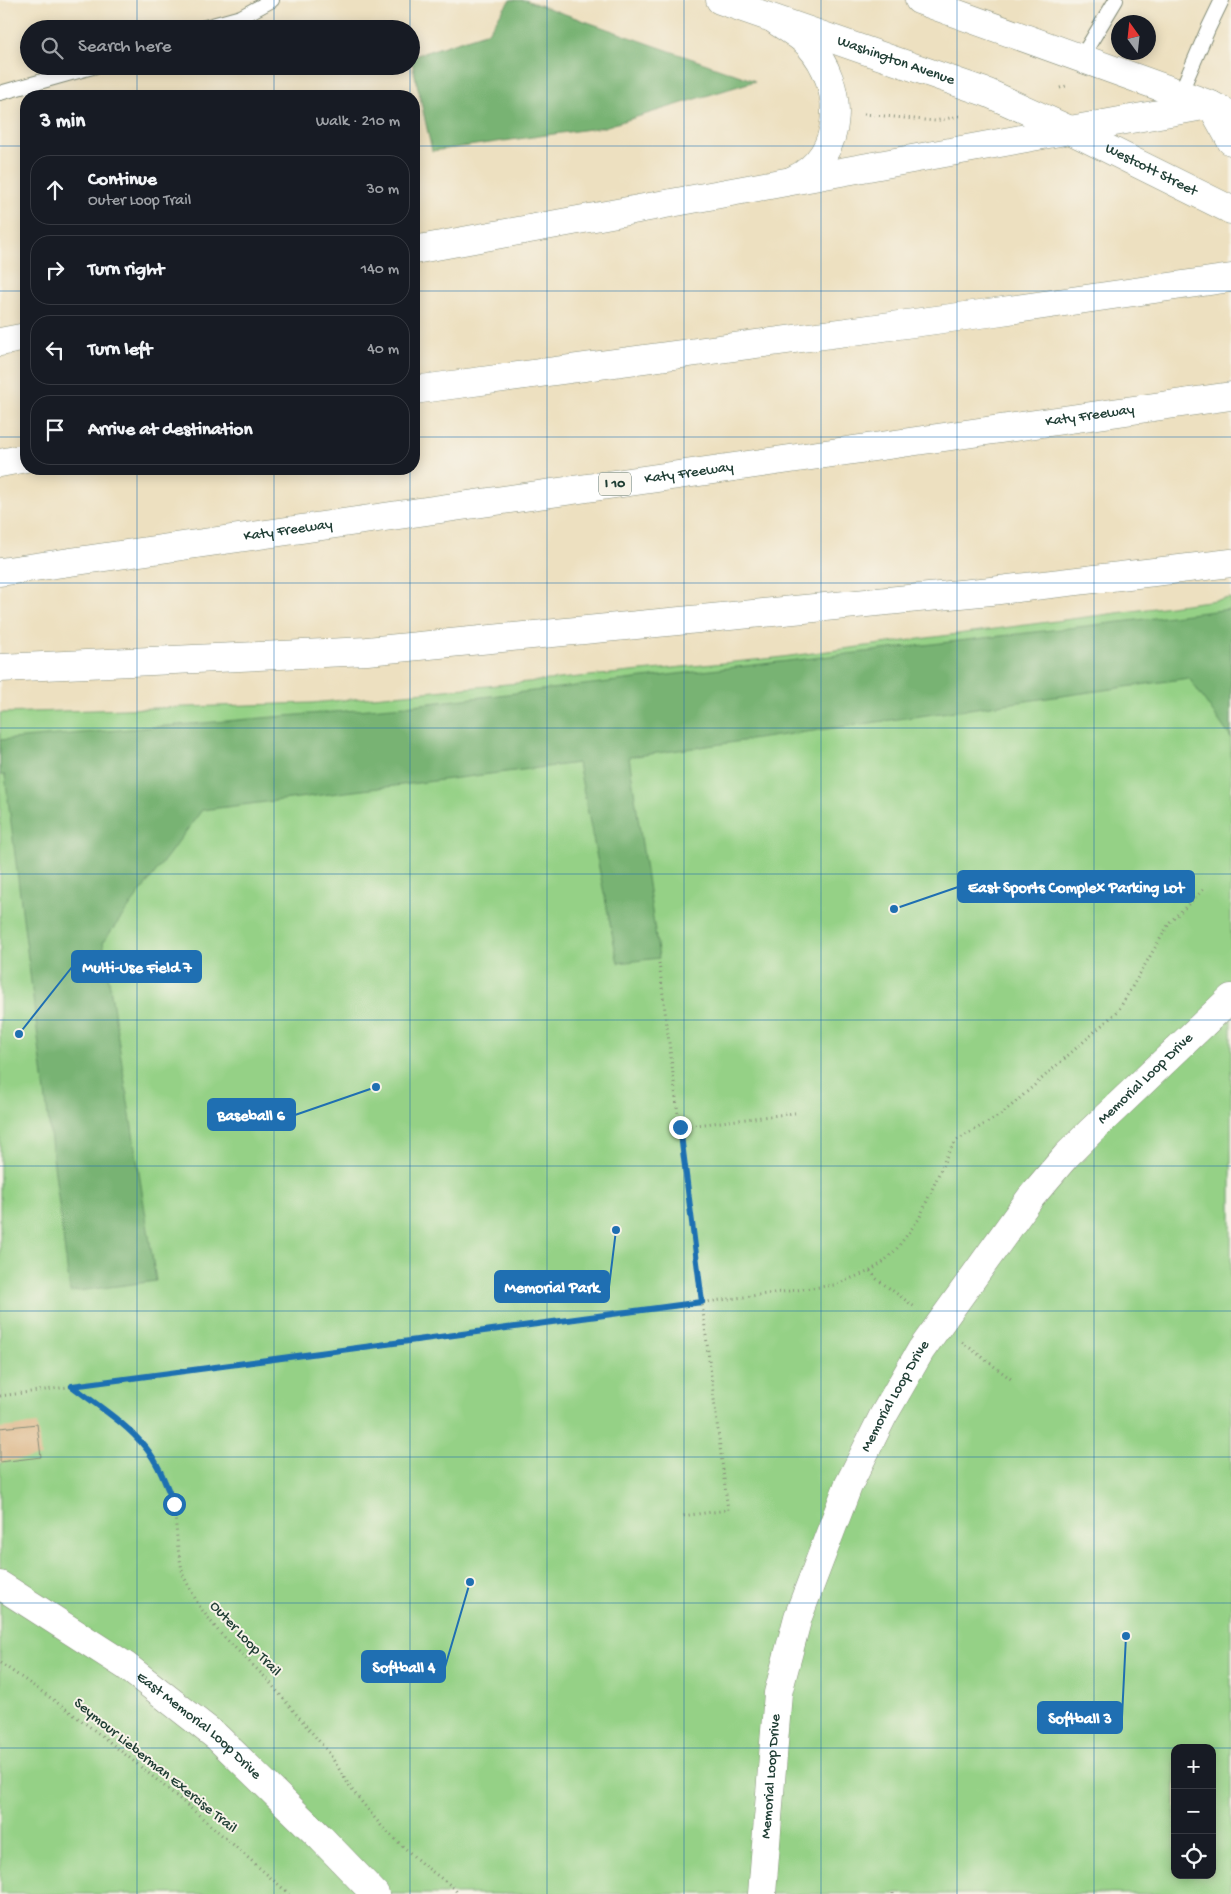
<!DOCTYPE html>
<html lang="en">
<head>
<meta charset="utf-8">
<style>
	:root { --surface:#171b24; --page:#20242c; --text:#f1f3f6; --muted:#9ea1a6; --line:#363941 }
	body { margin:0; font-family:"Gochi Hand",sans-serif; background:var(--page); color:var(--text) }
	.controls { position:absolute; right:15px; bottom:15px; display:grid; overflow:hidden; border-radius:10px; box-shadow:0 2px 12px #0003 }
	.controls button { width:45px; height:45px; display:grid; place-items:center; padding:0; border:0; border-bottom:1px solid var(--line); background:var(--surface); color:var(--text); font:25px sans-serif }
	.compass { position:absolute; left:1111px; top:15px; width:45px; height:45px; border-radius:50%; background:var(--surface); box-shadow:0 2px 12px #0003; rotate:345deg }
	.stop { position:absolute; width:15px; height:15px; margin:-11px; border:4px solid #1f6fb2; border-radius:50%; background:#fff }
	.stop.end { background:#1f6fb2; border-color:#fff; box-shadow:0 1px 5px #0008 }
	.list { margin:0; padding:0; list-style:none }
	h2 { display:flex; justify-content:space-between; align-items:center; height:65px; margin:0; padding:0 20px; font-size:21px }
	h2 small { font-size:16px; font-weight:400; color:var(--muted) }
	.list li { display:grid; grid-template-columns:32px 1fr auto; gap:15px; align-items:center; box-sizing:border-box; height:70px; margin:0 10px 10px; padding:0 10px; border:1px solid var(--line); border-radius:20px }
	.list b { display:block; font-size:19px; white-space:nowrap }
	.list p { margin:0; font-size:16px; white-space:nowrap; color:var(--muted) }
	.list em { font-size:16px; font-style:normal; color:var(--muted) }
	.icon { flex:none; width:28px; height:28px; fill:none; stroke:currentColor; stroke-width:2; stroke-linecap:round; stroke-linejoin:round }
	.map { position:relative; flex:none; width:1231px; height:1894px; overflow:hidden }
	.search { position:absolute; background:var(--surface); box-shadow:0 2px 12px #0003; left:20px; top:20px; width:400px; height:55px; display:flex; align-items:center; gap:12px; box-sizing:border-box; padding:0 18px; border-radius:28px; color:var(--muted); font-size:19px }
	.panel { position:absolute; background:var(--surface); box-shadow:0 2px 12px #0003; left:20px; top:90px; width:400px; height:385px; border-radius:20px }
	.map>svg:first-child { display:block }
</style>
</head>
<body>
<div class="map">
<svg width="1231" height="1894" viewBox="0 0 1231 1894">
	<rect width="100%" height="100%" fill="#f7f3e8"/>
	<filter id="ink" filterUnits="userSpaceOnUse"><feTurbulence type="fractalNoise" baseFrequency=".02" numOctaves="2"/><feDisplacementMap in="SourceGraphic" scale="10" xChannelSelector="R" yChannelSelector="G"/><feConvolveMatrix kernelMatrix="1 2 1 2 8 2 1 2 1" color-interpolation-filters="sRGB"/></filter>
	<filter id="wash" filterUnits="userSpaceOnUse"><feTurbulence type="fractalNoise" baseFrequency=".0096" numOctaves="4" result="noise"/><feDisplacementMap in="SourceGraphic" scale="20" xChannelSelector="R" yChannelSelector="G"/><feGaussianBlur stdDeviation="1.12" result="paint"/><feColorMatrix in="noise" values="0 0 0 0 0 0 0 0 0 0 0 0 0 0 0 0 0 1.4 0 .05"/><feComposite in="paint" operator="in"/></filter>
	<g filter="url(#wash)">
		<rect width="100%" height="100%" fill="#ede0c0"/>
		<path fill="#95d186" stroke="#5a875d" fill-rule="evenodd" d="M1231,598v1296h-1231v-1181l312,-10 463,-45zM1175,1748h37v127h-37z"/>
		<path fill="#78b373" stroke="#4c7854" d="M510,0h15l230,81 -151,46 -172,24 -21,-94 77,-25z
			M1231,609v129l-42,-60 -560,79 30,201 -41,5 -40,-200 -376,47 -99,132 53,339 -86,11 -65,-517h-5v-35l405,-34z"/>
		<g id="blocks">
			<path fill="#ddb789" d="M37,1424l4,33 -41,5v-34z"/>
		</g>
	</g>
	<g filter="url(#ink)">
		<use href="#blocks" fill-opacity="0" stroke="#868e7a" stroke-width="1"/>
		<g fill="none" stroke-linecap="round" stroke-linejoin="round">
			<g stroke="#868e7a" stroke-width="16">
				<path id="service" d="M198,29l43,-12 31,-17
					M1081,58l35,-58
					M0,93l96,-27
					M1180,94l28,-65 14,-29"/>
			</g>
			<g stroke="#868e7a" stroke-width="29">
				<g id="tertiary">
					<path id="s1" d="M0,1585l126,81 91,71 104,101 54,56"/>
					<path id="s2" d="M762,1894l16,-201 20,-76 50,-131 35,-70 38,-66 110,-153 35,-41 24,-24 141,-134"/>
				</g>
			</g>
			<g stroke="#868e7a" stroke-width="29">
				<g id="secondary">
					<path id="s3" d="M720,0l268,93 82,37 161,80"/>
					<path d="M919,0l292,105 20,10"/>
					<path d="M1211,105l20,36"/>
					<path d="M1070,130l139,-25"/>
				</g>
			</g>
			<g stroke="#868e7a" stroke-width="29">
				<g id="motorway">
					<path d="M775,20c11,8 25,15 34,25 36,40 38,110 -16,135"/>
					<path d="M414,250l656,-120"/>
					<path d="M0,342l26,-5"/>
					<path d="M414,390l574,-77 243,-35"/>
					<path d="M0,463l26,-5"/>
					<path id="s4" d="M0,572l1231,-176"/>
					<path d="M0,668l367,-17 624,-60 240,-28"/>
				</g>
			</g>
			<path stroke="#868e7a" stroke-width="3" stroke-dasharray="1 4" stroke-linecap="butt" d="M1060,88l9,-3
				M864,114l71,7 25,-5
				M659,963l69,547 -46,6
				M680,1127l115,-14
				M870,1271l7,8 39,29
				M962,1342l49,37
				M73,1387l56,42 19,21 16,30 10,24 4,45 5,26 16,31 20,26 47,46 63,75 23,37 31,38 39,36 32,24 4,6
				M0,1396l834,-111 36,-14 13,-9 12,-11 24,-32 29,-66 9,-13 45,-26 116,-103 52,-89 33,-32
				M0,1663c103,68 197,149 289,231
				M893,1893v1"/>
			<use href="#service" stroke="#fff" stroke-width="14"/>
			<use href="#tertiary" stroke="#fff" stroke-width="28"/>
			<use href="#secondary" stroke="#fff" stroke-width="28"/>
			<use href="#motorway" stroke="#fff" stroke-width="28"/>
		</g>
	</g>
	<g fill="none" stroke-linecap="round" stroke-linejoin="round" filter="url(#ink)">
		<path stroke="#1f6fb2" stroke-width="6" d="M174,1504c-8,-19 -15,-40 -28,-56 -20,-25 -48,-42 -74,-62l630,-84 -22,-175"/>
	</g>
	<path fill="none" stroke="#1f6fb2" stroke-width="1" stroke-opacity="0.55" d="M137,0v29M274,0v29M410,0v29M547,0v1894M684,0v1894M821,0v1894M957,0v1894M1094,0v1894M137,66v30M274,66v30M410,66v30M0,146h26M414,146h817M0,291h26M414,291h817M0,437h26M414,437h817M137,469v1425M274,469v1425M410,469v1425M0,583h1231M0,728h1231M0,874h1231M0,1020h1231M0,1166h1231M0,1311h1231M0,1457h1231M0,1603h1231M0,1748h1175M1212,1748h19"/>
	<g text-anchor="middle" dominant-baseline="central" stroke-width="4" stroke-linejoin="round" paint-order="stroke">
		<rect fill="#f7f3e8" stroke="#60746a" stroke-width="1" x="599" y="472.5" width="32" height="23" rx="4"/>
		<g font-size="14" font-weight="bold" fill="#1f3d34">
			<text x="615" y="484">I 10</text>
		</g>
		<g font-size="15" fill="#1f3d34" stroke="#f7f3e8">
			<text stroke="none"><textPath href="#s3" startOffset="186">Washington Avenue</textPath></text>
			<text stroke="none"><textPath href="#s3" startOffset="464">Westcott Street</textPath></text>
			<text stroke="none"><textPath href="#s4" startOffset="1101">Katy Freeway</textPath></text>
			<text stroke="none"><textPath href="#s4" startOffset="696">Katy Freeway</textPath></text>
			<text stroke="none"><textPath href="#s4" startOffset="291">Katy Freeway</textPath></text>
			<text stroke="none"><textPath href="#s2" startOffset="928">Memorial Loop Drive</textPath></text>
			<text stroke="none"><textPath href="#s2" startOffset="522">Memorial Loop Drive</textPath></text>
			<text transform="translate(245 1639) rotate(47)">Outer Loop Trail</text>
			<text stroke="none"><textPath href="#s1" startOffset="244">East Memorial Loop Drive</textPath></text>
			<text transform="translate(155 1766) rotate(39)">Seymour Lieberman Exercise Trail</text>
			<text stroke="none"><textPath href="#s2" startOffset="118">Memorial Loop Drive</textPath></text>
		</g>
	</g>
	<path fill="none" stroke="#1f6fb2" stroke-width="2" d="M894 909L958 887M19 1034L72 967M376 1087L295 1115M616 1230L609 1287M470 1582L445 1667M1126 1636L1122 1717"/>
	<g fill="#1f6fb2" stroke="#f7f3e8" stroke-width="2">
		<circle cx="894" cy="909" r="5"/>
		<circle cx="19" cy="1034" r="5"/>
		<circle cx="376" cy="1087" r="5"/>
		<circle cx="616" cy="1230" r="5"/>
		<circle cx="470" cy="1582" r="5"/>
		<circle cx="1126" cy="1636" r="5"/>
	</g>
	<g fill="#1f6fb2" stroke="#1f6fb2" stroke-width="2">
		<rect x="958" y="871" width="236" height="31" rx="5"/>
		<rect x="72" y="951" width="129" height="31" rx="5"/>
		<rect x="208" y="1099" width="87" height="31" rx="5"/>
		<rect x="495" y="1271" width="114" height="31" rx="5"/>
		<rect x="362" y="1651" width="83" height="31" rx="5"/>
		<rect x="1038" y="1702" width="84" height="31" rx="5"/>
	</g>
	<g font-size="16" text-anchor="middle" font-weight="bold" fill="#fff">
		<text x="1076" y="892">East Sports Complex Parking Lot</text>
		<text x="137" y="972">Multi-Use Field 7</text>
		<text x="251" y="1120">Baseball 6</text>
		<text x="552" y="1292">Memorial Park</text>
		<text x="404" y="1672">Softball 4</text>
		<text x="1080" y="1723">Softball 3</text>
	</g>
</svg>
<div class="controls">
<button>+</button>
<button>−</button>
<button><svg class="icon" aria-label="locate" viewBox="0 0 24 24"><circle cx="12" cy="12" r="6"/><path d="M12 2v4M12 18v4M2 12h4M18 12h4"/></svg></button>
</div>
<svg class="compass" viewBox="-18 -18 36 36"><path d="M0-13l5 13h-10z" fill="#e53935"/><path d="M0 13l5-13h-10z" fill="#9ea1a6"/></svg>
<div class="stop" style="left:174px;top:1504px"></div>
<div class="stop end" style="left:680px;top:1127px"></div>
<div class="search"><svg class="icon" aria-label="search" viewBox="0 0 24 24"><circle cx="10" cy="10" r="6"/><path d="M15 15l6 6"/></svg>Search here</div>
<section class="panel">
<h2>3 min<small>Walk · 210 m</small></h2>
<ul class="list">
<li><svg class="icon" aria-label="ahead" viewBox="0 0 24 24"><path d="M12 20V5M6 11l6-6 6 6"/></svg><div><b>Continue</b><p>Outer Loop Trail</p></div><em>30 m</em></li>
<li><svg class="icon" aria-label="right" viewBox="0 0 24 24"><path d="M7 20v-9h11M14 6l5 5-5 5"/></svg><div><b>Turn right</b></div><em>140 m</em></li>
<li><svg class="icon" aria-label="left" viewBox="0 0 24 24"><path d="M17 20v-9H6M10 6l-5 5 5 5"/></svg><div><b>Turn left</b></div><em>40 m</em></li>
<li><svg class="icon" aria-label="arrive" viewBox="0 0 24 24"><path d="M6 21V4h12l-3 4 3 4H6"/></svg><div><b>Arrive at destination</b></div></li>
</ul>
</section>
</div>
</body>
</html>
